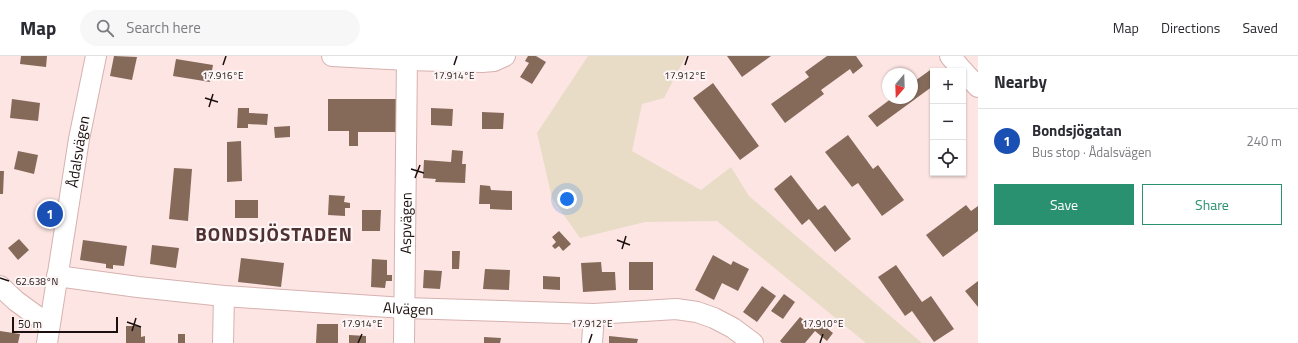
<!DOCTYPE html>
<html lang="en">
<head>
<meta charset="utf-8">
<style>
	:root { --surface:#fff; --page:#f7f7f7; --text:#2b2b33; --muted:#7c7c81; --line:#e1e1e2; --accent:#29916f }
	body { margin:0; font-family:"Titillium Web",sans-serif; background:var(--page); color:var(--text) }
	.controls { position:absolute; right:12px; top:12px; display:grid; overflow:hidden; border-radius:0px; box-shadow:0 1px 3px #0004 }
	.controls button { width:36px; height:36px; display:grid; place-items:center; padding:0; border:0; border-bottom:1px solid var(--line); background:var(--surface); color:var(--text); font:20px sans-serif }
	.compass { position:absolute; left:882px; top:12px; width:36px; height:36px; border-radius:50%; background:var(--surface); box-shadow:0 1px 3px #0004; rotate:199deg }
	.scale { position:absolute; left:12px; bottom:10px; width:106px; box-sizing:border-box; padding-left:4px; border:2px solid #1c100f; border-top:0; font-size:11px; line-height:14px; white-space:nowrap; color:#1c100f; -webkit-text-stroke:3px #fef6f6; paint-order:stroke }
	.you { position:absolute; left:567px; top:143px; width:14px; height:14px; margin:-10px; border:3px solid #fff; border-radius:50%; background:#1a73e8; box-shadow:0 0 0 6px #1a73e833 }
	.badge { display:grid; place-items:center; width:26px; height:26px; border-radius:50%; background:var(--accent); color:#fff; font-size:13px; font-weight:700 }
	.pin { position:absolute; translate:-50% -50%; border:2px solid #fff; box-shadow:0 1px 4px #0006 }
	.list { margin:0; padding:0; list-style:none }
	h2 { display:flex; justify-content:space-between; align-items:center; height:52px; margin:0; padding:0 16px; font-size:17px }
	h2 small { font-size:13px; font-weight:400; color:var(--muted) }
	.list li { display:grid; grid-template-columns:26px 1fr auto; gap:12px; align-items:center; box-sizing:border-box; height:64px; padding:0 16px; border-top:1px solid var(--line) }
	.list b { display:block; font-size:15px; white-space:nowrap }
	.list p { margin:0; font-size:13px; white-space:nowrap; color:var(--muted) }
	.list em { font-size:13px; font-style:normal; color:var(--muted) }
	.actions { display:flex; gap:8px; padding:12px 16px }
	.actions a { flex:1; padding:9px 0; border:1px solid var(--accent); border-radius:0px; text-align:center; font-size:14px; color:var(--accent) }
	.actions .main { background:var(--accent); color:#fff }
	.icon { flex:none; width:22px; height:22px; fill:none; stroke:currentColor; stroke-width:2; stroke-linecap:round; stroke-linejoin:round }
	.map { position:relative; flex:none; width:978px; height:287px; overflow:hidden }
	header { display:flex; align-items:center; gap:24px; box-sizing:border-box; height:56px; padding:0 20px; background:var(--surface); border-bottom:1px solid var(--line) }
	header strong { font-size:19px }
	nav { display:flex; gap:22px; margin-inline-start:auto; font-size:14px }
	.search { width:280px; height:36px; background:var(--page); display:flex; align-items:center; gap:10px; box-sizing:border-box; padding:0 14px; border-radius:22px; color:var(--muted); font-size:15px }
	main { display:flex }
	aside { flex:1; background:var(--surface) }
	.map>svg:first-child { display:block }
</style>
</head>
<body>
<header>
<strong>Map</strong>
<div class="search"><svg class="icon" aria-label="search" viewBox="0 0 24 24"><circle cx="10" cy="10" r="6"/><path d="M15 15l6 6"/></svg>Search here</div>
<nav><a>Map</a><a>Directions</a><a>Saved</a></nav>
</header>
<main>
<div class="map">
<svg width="978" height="287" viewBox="0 0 978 287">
	<rect width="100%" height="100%" fill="#fce5e3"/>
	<path fill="#e8dcc7" d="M588,0h98l-22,42 -22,6 -10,47 69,39 30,-23 18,29 173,147h-56l-149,-122 -72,1 -65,16 -28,-40 -15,-65z"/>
	<path fill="#856a5a" d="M21,0h26l-1,11 -26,-3z
		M114,0l23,1 -5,23 -22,-4z
		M528,0h8l10,6 -14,22 -12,-7 9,-14 -4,-2z
		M727,0h44l-29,21z
		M827,0h29l7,10 -10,8 -3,-5 -29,21 3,4 -39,29 -14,-19 38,-27 -4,-5z
		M176,3l37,6 -3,17 -37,-6z
		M933,12l3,3h-3v15l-56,41 -9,-11 24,-18h20v-15z
		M713,27l46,63 -19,14 -47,-62z
		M12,43l28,4 -2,18 -28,-3z
		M328,43h69v33h-39v14h-9v-15h-21z
		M238,52h11v5l19,1 -1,11 -19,-1v4h-11z
		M431,52l22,1 -1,17 -21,-1z
		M482,56l22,1 -1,16h-21z
		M290,70v11l-15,1 -1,-11z
		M848,79l25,34 5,-4 26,35 -22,16 -24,-33 -6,4 -27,-35z
		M241,85l1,40 -15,1v-40z
		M452,94l11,1 -1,13h4l-1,19 -30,-1 1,-3 -13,-1 1,-18 27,2z
		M18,95l20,4 -4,19 -20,-5z
		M174,112l18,1 -4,52 -19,-2z
		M0,115h4l-1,23h-3z
		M791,119l27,35 7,-5 26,34 -16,13 -26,-33 -7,6 -28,-36z
		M480,129l10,1 1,4 21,1v19l-22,-1v-5h-11z
		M329,139l16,1 -1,6 6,1v5h-5v8l-17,-1z
		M235,144h23v18h-23z
		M966,149l5,6 7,-5v25l-35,26 -17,-22z
		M362,154h19l-1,21h-18z
		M559,175l12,13 -8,7 -4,-5 -4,3 -3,-3 4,-4 -4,-5z
		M19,183l10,11 -11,10 -10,-12z
		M83,184l44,6 -3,20 -11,-1v4l-7,-1v-4l-26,-4z
		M152,189l27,3 -3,20 -26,-4z
		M452,195h8l-1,18h-7z
		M713,199l18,10 2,-4 16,8 -11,22 -16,-8 -8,17 -19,-10z
		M241,202l43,5 -3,24 -43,-5z
		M372,203l15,1v15h5v6h-6l-1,7 -14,-1z
		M601,206l1,10h13l1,18 -33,2 -2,-29z
		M629,206h24v28h-24z
		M896,209l26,37 9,-6 23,33 -20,13 -22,-31 -7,5 -27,-39z
		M485,213l25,1 -1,20 -26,-1z
		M424,214l18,1 -2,18 -17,-1z
		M543,220l17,1v13l-17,-1z
		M978,225v26l-13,-16z
		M762,230l14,10 -19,26 -14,-10z
		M784,238l11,8 -12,17 -12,-8z
		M800,261l13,10 5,-6 15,12 -6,8 -12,-10 -10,12h-23l-2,-2z
		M317,268h21v19h-22z
		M126,270h15v11l4,-1v7h-19z
		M0,275l20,3 -2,9h-18z
		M178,278h7v9h-7z
		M349,279l17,1v7h-17z
		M609,280l29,3 -1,4h-28z
		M484,281l17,1 -1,5h-16z"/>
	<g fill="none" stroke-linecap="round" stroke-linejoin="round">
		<g stroke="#d6b2af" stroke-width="22">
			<g id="minor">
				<path d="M332,0l75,4 75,2 12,-1 11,-5"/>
				<path d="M950,0l13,15"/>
				<path d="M963,15l15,16"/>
				<path id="s1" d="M57,220l81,11 86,9 180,12 190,6 82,-5 21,3 17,6 19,10 20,15"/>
				<path d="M0,230l16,15 33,24"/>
				<path id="s2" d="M47,287l32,-204 17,-83"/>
				<path d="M223,287l1,-47"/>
				<path id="s3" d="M404,287l3,-287"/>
				<path d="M592,287l2,-29"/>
			</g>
		</g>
		<use href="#minor" stroke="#fff" stroke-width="20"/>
	</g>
	<path fill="none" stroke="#1c100f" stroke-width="1.5" d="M223,9l3,-9M454,9l3,-9M685,9l3,-9M205,42l13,4M209,51l4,-13M411,113l13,4M415,122l5,-13M617,184l13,5M622,193l4,-13M0,222l9,3M127,266l14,5M132,275l4,-13M358,287l4,-9M589,287l3,-9M820,287l3,-9"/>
	<g text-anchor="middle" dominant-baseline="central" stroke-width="4" stroke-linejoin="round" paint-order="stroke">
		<g font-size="15" fill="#1c100f" stroke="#fef6f6">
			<text stroke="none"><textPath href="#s2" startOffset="194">Ådalsvägen</textPath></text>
			<text stroke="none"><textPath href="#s3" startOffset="120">Aspvägen</textPath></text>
			<text stroke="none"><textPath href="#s1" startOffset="353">Alvägen</textPath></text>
		</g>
		<g font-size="19" font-weight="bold" letter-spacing="1" fill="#4e3130" stroke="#fef6f6">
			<text x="274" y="177">BONDSJÖSTADEN</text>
		</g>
	</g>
	<g font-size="10" text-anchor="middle" fill="#1c100f" stroke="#fef6f6" stroke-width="4" stroke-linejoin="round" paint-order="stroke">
		<text x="223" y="23">17.916°E</text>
		<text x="454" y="23">17.914°E</text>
		<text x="685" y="23">17.912°E</text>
		<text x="37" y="229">62.638°N</text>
		<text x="362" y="271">17.914°E</text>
		<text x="592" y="271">17.912°E</text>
		<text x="823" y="271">17.910°E</text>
	</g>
</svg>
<div class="controls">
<button>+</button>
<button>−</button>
<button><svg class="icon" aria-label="locate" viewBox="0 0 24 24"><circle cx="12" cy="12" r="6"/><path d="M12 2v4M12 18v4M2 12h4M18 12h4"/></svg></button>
</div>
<svg class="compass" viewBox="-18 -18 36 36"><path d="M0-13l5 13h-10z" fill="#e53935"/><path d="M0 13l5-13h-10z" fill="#7c7c81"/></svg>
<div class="scale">50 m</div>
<div class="you"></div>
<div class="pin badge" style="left:50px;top:158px;background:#1a4fb4">1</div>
</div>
<aside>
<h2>Nearby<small></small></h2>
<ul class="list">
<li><span class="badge" style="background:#1a4fb4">1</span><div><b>Bondsjögatan</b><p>Bus stop · Ådalsvägen</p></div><em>240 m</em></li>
</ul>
<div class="actions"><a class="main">Save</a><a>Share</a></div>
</aside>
</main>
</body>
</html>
